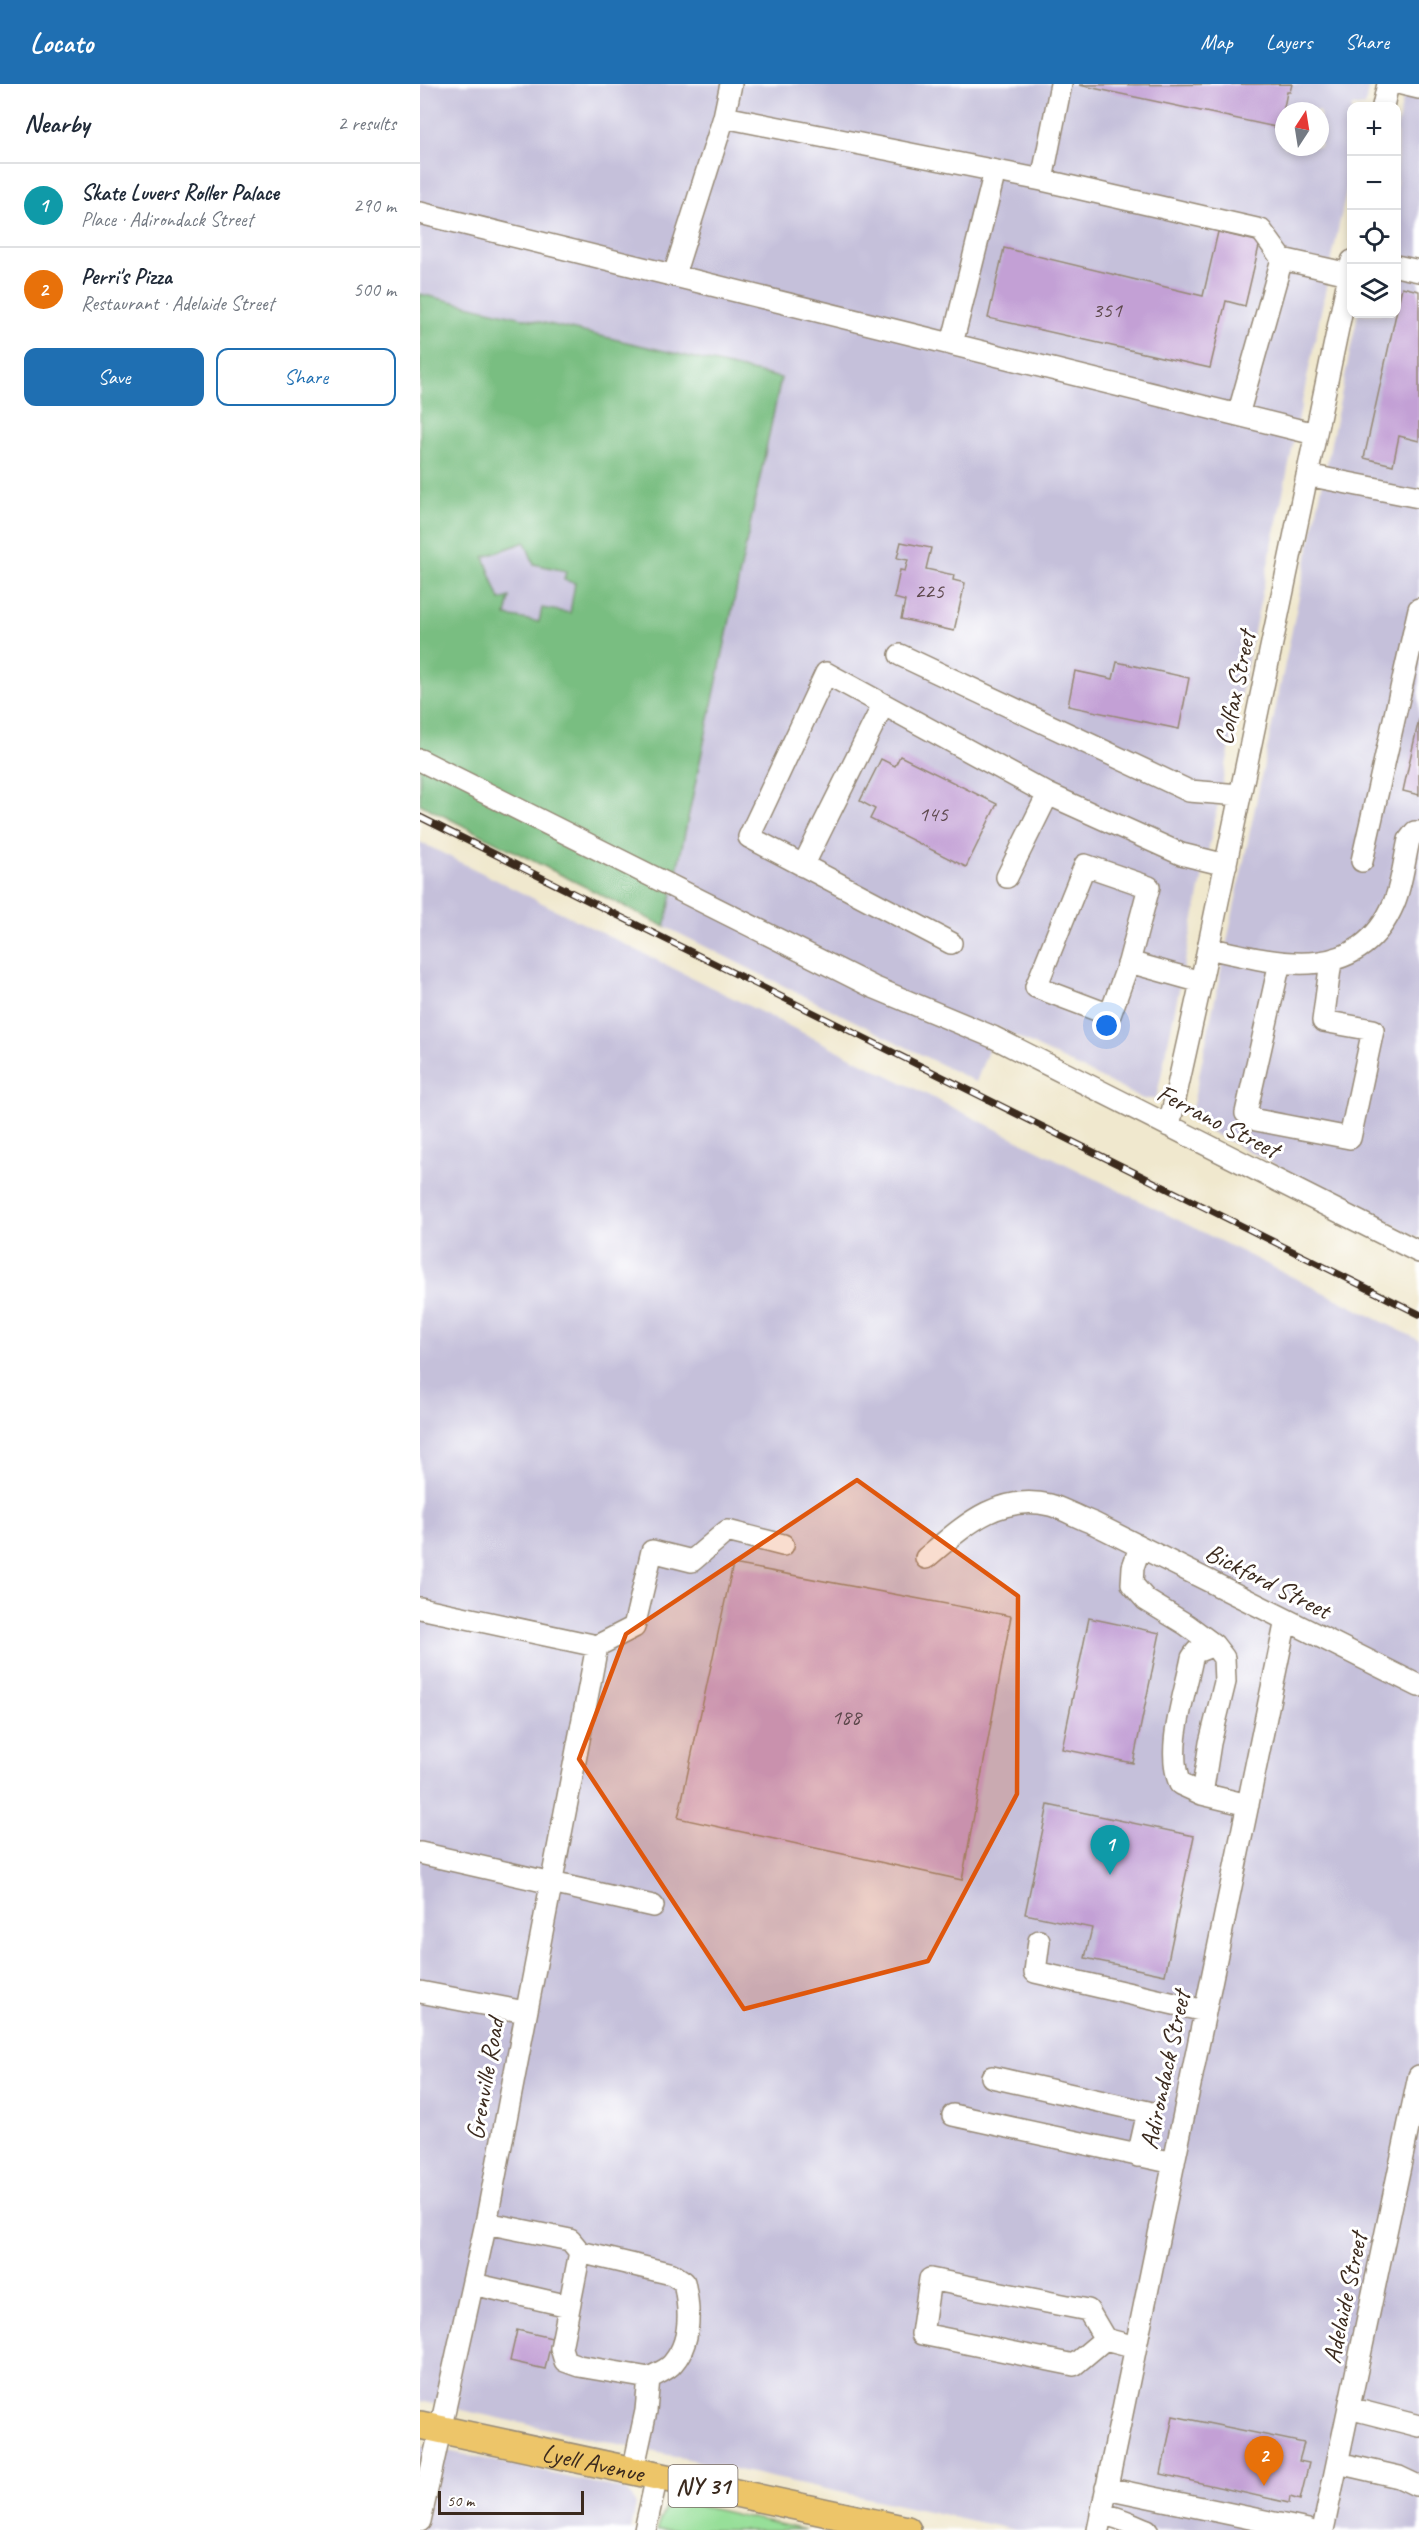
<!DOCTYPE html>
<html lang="en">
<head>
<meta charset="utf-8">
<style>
	:root { --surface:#fff; --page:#f2f2f3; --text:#1f2937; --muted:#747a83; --line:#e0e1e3; --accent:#1f6fb2 }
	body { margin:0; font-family:Caveat,sans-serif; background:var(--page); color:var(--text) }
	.controls { position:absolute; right:18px; top:18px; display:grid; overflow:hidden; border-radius:12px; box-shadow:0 3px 9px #0003 }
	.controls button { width:54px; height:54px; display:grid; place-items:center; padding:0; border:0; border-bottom:2px solid var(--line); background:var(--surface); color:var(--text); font:30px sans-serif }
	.compass { position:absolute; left:855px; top:18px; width:54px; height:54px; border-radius:50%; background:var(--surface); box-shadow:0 3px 9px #0003; rotate:12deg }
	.scale { position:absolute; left:18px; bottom:15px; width:146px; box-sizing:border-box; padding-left:6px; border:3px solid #3b2a1e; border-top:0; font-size:16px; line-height:21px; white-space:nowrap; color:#3b2a1e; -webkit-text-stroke:4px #fff; paint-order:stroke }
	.you { position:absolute; left:687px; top:942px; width:21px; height:21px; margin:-15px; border:4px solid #fff; border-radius:50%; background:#1a73e8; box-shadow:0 0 0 9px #1a73e833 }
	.badge { display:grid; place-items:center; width:39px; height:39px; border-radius:50%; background:var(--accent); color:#fff; font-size:20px; font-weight:700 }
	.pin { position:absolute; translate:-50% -50px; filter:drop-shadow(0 2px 3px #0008) }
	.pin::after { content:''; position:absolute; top:32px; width:21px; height:18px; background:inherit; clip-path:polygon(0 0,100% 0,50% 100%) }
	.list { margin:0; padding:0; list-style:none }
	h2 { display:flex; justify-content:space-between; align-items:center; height:78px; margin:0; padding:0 24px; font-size:26px }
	h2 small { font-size:20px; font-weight:400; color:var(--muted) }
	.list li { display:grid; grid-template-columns:39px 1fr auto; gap:18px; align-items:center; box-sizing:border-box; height:84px; padding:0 24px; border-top:2px solid var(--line) }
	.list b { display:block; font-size:22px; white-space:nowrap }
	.list p { margin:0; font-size:20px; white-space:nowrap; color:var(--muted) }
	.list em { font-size:20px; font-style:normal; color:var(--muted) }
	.actions { display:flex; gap:12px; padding:18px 24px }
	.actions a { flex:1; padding:14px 0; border:2px solid var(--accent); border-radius:12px; text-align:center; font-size:21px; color:var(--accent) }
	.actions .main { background:var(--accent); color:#fff }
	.icon { flex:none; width:33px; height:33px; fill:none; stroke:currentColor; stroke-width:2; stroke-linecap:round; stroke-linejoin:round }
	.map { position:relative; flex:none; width:999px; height:2446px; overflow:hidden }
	header { display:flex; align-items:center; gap:36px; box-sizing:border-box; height:84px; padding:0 30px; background:var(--accent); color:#fff }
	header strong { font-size:28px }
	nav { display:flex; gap:33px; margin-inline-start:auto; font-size:21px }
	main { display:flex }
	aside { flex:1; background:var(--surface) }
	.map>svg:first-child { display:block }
</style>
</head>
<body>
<header>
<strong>Locato</strong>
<nav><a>Map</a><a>Layers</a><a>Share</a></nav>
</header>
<main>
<aside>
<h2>Nearby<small>2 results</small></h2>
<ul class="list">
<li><span class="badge" style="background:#0f9aa8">1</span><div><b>Skate Luvers Roller Palace</b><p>Place · Adirondack Street</p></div><em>290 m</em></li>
<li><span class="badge" style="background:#e8710a">2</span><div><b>Perri's Pizza</b><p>Restaurant · Adelaide Street</p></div><em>500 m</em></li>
</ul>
<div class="actions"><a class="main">Save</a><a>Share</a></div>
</aside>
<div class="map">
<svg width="999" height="2446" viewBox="0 0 999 2446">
	<rect width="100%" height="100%" fill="#fff"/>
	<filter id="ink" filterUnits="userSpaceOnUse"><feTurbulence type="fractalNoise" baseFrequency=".0167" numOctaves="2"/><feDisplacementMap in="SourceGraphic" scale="12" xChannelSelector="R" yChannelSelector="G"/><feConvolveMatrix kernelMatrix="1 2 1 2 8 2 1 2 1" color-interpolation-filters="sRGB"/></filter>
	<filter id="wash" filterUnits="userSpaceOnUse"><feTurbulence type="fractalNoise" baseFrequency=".008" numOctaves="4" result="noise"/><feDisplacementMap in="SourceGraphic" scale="24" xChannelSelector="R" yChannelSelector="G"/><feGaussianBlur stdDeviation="1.35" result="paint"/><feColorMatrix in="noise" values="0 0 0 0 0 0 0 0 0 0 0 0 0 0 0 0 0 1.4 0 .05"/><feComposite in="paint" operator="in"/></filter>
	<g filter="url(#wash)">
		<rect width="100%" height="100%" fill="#f0e8ce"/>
		<path fill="#c5c0da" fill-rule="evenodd" d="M0,0h949l-4,22h-13l-1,62 -194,927 -3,4h-11l-146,-72 -21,55 -556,-278zM864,27h36v36h-36z
			M986,0h13v1154l-216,-110 -6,-6 -5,-13 166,-795h38l1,-186z
			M0,758l999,498v1190h-404l-595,-129z
			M0,2361l202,44 8,4 6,12 -5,25h-211z"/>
		<path fill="#97df99" stroke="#69845c" stroke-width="1.5" d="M261,2418l125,28h-150l9,-22z"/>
		<path fill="#79be81" stroke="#5a7450" stroke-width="1.5" fill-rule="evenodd" d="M0,210l361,84 -116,549 -245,-123zM105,458l9,22 32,7 -2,9 11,3 -5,30 -28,-5 -3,14 -33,-6 4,-19 -10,3 -16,-43z"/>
		<g id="blocks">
			<path fill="#c3a0d5" d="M872,0l-2,8h-3l-7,36 -201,-43z
				M798,148l42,10 -15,64 -19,-5 -16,67 -222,-50 16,-70 199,48z
				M982,203l17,4v150l-20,-5 -6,29 -29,-7z
				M481,458l30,6 -5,21 28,6 -1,5 12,3 -11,48 -53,-12 4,-18 -11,-3 6,-28 5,1 3,-11 -11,-2z
				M697,578l72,16 -10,51 -111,-23 7,-35 38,8z
				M999,635v76l-16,-4z
				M480,672l97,48 -31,63 -96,-48 5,-10 -15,-8 21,-42 14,7z
				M313,1480l278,52 -49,264 -284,-62z
				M669,1534l71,15 -27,130 -71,-14z
				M628,1721l146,31 -29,139 -80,-17 7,-30 -67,-14z
				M97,2246l35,8 -7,31 -35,-8z
				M753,2332l131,27 -5,18 10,2 -9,37 -10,-3 -1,6 -128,-29z"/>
		</g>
	</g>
	<g filter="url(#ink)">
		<use href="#blocks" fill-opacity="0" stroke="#968976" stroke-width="1.5"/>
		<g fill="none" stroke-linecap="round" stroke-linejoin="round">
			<g stroke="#968976" stroke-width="24">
				<path id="minor" d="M982,0l17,4
					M963,22l5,-22
					M304,33l7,-33
					M622,96l19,-96
					M0,129l895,221
					M976,182l23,5
					M254,191l50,-158 318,63 219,50 21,29
					M532,260l43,-173
					M818,331l44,-156 67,15
					M887,391l112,22
					M480,571l289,136 51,4
					M0,676l453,227 120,50 426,215
					M942,777l57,-252
					M383,782l80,-161
					M587,793l41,-83
					M531,859l-202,-106 77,-164 222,121 133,60 45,11
					M789,864c68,16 150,38 185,-45 8,-19 10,-42 15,-63l6,-8h4
					M709,878l-19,53 -74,-28 49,-122 64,22 -20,75 72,20
					M860,878l-34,151 10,7 94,18 23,-108 -50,-9 8,-60
					M749,1042l32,-144 151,-721
					M720,1463l-7,20 -1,17 14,16 41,25 27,20 10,13 1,24 -15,61 -8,51
					M506,1474c37,-31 71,-65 124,-53 14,4 29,13 43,18l326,163
					M0,1524l177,38 37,-19 18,-76 40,10 35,-30 56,14
					M794,1561l-18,7 -4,6c-7,37 -27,91 -12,126l22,10 46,11
					M0,1769l233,53
					M619,1857l-4,31 170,39
					M0,1908l105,20
					M572,1993l156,35 -10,44
					M533,2031l221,48
					M66,2139l84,17 10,12 -19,96 4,13 14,5 70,12 -3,33 -13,60
					M160,2168l92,22 12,8c6,27 8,59 -11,81 -5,7 -17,11 -24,15
					M53,2200l96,22
					M685,2255l-31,26 -152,-31 8,-55 158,31 17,29 31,8
					M929,2324l70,18
					M918,2379l61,14 17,8
					M686,2404l202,42
					M681,2430c19,3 28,9 46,16
					M0,2437l66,-298 111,-577
					M225,2446l12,-54
					M678,2446l188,-910
					M903,2446l96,-454"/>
			</g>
			<g stroke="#968976" stroke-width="30">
				<g id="major">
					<path id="s1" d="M0,2341l487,105"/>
				</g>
			</g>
			<use href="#minor" stroke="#fff" stroke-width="21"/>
			<use href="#major" stroke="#edc569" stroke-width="27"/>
			<g stroke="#3b2a1e" stroke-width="7">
				<path id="rail" d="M0,733l999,497"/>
			</g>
			<use href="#rail" stroke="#fff" stroke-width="4.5" stroke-dasharray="14" stroke-linecap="butt"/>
		</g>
	</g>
	<path fill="#df570d" fill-opacity="0.2" stroke="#df570d" stroke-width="4.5" stroke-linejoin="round" d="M437,1396l161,116 -1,198 -89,167 -184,48 -165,-250 47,-125z"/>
	<g text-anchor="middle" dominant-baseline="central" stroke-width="6" stroke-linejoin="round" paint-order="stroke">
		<g font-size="22" fill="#5d484c">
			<text x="687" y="226">351</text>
			<text x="509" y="507">225</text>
			<text x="513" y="730">145</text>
			<text x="426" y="1633">188</text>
		</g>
		<rect fill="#fff" stroke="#766a62" stroke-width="1.5" x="248.5" y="2381" width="69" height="42" rx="4.5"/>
		<g font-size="24" font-weight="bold" fill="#3b2a1e">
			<text x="283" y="2402">NY 31</text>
		</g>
		<g font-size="26" fill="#3b2a1e" stroke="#fff">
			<text transform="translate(815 604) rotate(-78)">Colfax Street</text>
			<text transform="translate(798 1037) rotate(27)">Ferrano Street</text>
			<text transform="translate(848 1497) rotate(27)">Bickford Street</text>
			<text transform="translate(745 1986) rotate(-78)">Adirondack Street</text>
			<text transform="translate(65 1995) rotate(-80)">Grenville Road</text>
			<text transform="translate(925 2214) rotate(-78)">Adelaide Street</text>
			<text stroke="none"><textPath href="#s1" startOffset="177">Lyell Avenue</textPath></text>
		</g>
	</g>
</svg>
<div class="controls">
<button>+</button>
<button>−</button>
<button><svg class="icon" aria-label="locate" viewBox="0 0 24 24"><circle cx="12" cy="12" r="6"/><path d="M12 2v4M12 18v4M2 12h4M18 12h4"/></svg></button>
<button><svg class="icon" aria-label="layers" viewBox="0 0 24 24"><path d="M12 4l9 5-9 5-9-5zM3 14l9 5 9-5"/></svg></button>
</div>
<svg class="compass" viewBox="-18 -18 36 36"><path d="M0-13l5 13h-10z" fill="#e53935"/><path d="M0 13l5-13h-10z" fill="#747a83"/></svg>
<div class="scale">50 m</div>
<div class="you"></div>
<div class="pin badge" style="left:690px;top:1791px;background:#0f9aa8">1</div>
<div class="pin badge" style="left:844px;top:2402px;background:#e8710a">2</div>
</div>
</main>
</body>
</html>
